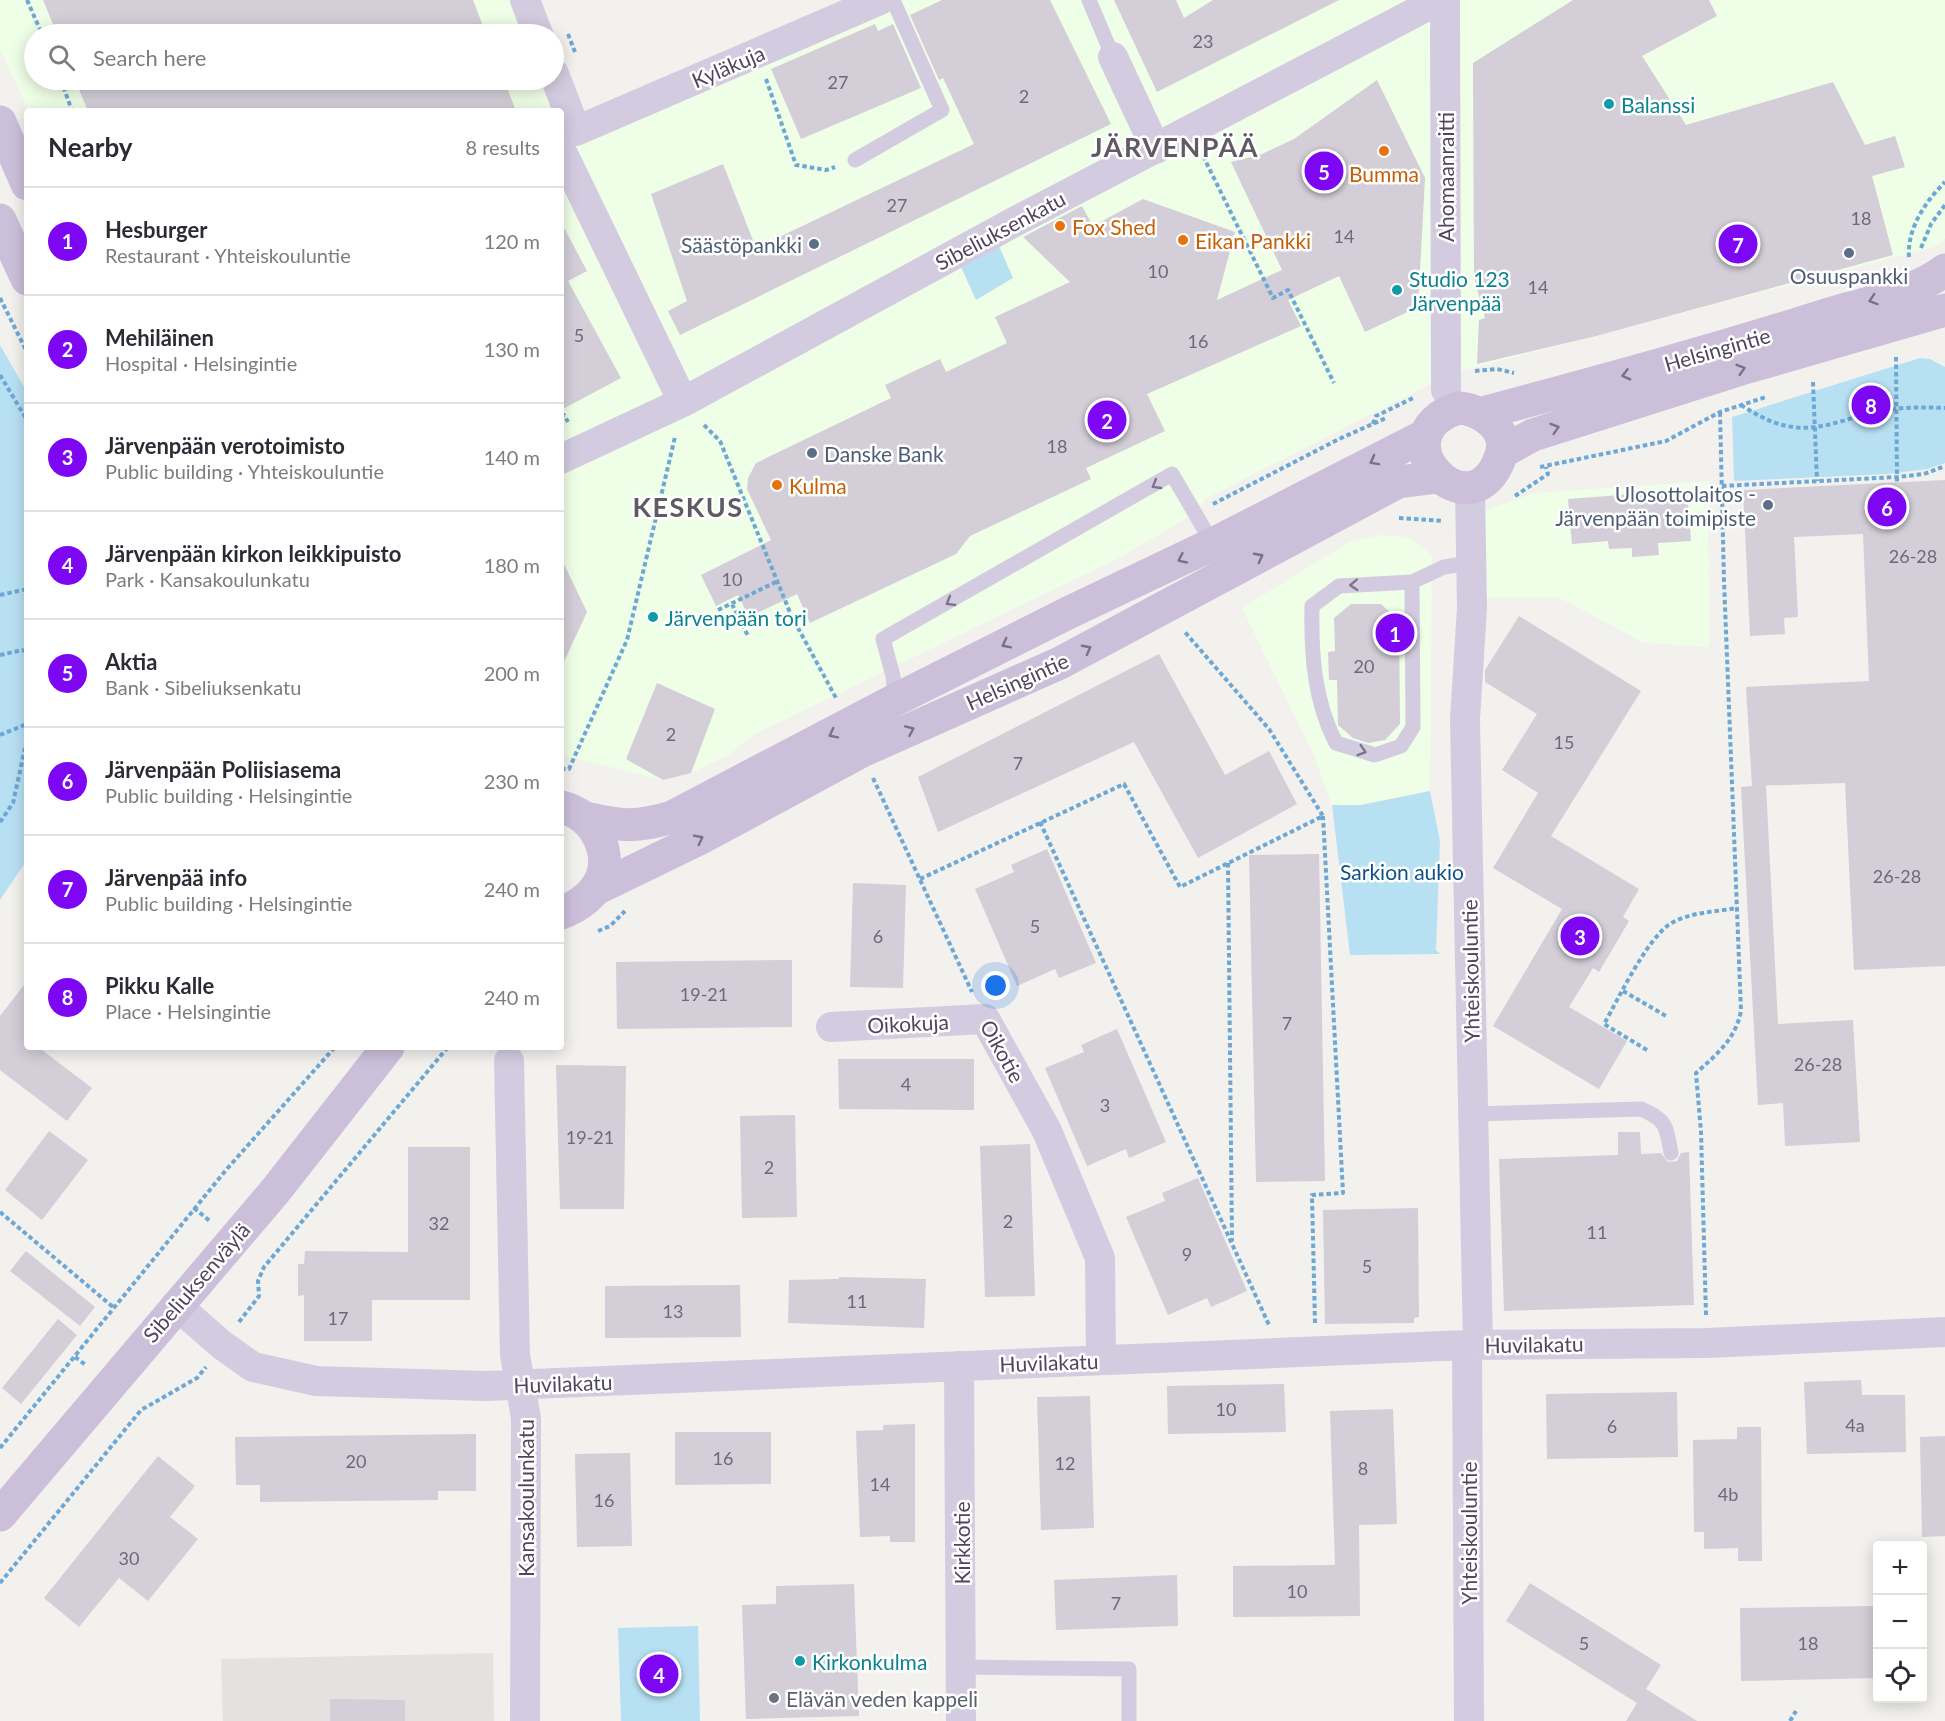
<!DOCTYPE html>
<html lang="en">
<head>
<meta charset="utf-8">
<style>
	:root { --surface:#fff; --page:#f7f7f7; --text:#2b2b33; --muted:#7c7c81; --line:#e1e1e2; --accent:#7d07f3 }
	body { margin:0; font-family:Lato,sans-serif; background:var(--page); color:var(--text) }
	.controls { position:absolute; right:18px; bottom:18px; display:grid; overflow:hidden; border-radius:6px; box-shadow:0 3px 15px #0003 }
	.controls button { width:54px; height:54px; display:grid; place-items:center; padding:0; border:0; border-bottom:2px solid var(--line); background:var(--surface); color:var(--text); font:30px sans-serif }
	.you { position:absolute; left:996px; top:986px; width:21px; height:21px; margin:-15px; border:4px solid #fff; border-radius:50%; background:#1a73e8; box-shadow:0 0 0 9px #1a73e833 }
	.badge { display:grid; place-items:center; width:39px; height:39px; border-radius:50%; background:var(--accent); color:#fff; font-size:20px; font-weight:700 }
	.pin { position:absolute; translate:-50% -50%; border:3px solid #fff; box-shadow:0 2px 6px #0006 }
	.list { margin:0; padding:0; list-style:none }
	h2 { display:flex; justify-content:space-between; align-items:center; height:78px; margin:0; padding:0 24px; font-size:26px }
	h2 small { font-size:20px; font-weight:400; color:var(--muted) }
	.list li { display:grid; grid-template-columns:39px 1fr auto; gap:18px; align-items:center; box-sizing:border-box; height:108px; padding:0 24px; border-top:2px solid var(--line) }
	.list b { display:block; font-size:22px; white-space:nowrap }
	.list p { margin:0; font-size:20px; white-space:nowrap; color:var(--muted) }
	.list em { font-size:20px; font-style:normal; color:var(--muted) }
	.icon { flex:none; width:33px; height:33px; fill:none; stroke:currentColor; stroke-width:2; stroke-linecap:round; stroke-linejoin:round }
	.map { position:relative; flex:none; width:1945px; height:1721px; overflow:hidden }
	.search { position:absolute; background:var(--surface); box-shadow:0 3px 15px #0003; left:24px; top:24px; width:540px; height:66px; display:flex; align-items:center; gap:15px; box-sizing:border-box; padding:0 21px; border-radius:33px; color:var(--muted); font-size:22px }
	.panel { position:absolute; background:var(--surface); box-shadow:0 3px 15px #0003; left:24px; top:108px; width:540px; height:942px; border-radius:6px }
	.map>svg:first-child { display:block }
</style>
</head>
<body>
<div class="map">
<svg width="1945" height="1721" viewBox="0 0 1945 1721">
	<rect width="100%" height="100%" fill="#f2f1ee"/>
	<path fill="#effee6" d="M0,0h513l16,34h-495v46h517l25,51 301,-131h1068v238l-8,8 -487,128 -245,125 -9,14 -79,46 -364,176 -24,20 -38,18 -28,7 -102,-25v-644h-532l-29,-62z
		M1708,481l1,166 -65,-4 -84,-45h-75l-4,-86 53,-19z
		M1381,535l27,2 24,18 -2,236 -69,14h-29l-20,-54 -70,-143 107,-66z"/>
	<path fill="#e4e2e0" d="M493,1653l1,68h-271l-2,-62z"/>
	<path fill="#b8e0f3" d="M999,246l14,32 -37,22 -15,-33z
		M0,345l27,47v468l-27,40z
		M1920,358l10,1 15,8v96l-18,6 -39,5 -154,7 -2,-64z
		M1430,791l10,50 -4,109 4,4 -90,1 -18,-150h29z
		M698,1626l2,95h-79l-3,-93z"/>
	<path fill="#d3ced7" d="M43,0h430l13,34h-429z
		M942,0h108l61,124 -431,211 -12,-24 19,-10 -36,-107 72,-30 33,84 218,-104 -31,-66 -4,2 -29,-65z
		M1114,0h62l8,18 29,-18h126l-182,92z
		M1573,0h136l8,16 -75,40 44,69 147,-43 32,63 30,-9 10,31 -33,9 21,79 -297,81 -119,28 2,-44 6,-2 -11,-41 -1,-214z
		M875,24l3,7 15,-7 28,64 -120,51 -30,-70z
		M75,80h429l12,31h-428z
		M1377,80l48,98 -7,129 -53,25 -26,-56 -51,24 13,26 -154,68 18,37 -79,37 5,11 -121,57 -14,18 -146,69 -13,-29 -48,23 -11,-22 -22,11 -15,-31 70,-35 -24,-51 1,-11 8,-15 135,-65 -6,-13 55,-26 6,13 61,-29 -12,-26 75,-35 -47,-45 59,-31 11,20 50,-27 92,33 -18,68 65,-30 -51,-108 29,-7 34,-16z
		M561,222l26,49 -19,10 53,97 -60,32z
		M1945,480v486l-91,4 -9,-187 -93,3 -6,-99 123,-6 -6,-147 -69,3 4,80 -14,1 1,16 -35,2 -7,-146z
		M1687,490l4,51 -33,2 1,12 -27,2v-9l-23,1 -1,-8 -36,3 -4,-45z
		M561,558l26,54 -26,56z
		M1351,604h30l18,17 1,103 -15,16 -17,3 -15,-5 -15,-13 -1,-45h-8l-1,-28 7,-1 -1,-33z
		M1519,616l122,75 -90,145 88,53 -16,28 6,4 -30,51 -6,-4 -24,39 58,34 -28,48 -106,-63 69,-117 -69,-41 45,-75 -36,-23 35,-56 -52,-32v-12z
		M1159,654l66,121 44,-24 28,53 -99,54 -64,-116 -196,90 -20,-55z
		M657,683l58,26 -24,64 -28,7 -37,-21z
		M1766,785l12,239 75,-4 7,122 -75,4 -2,-43 -25,2 -17,-318z
		M1047,849l49,114 -37,15 -4,-9 -38,17 -42,-97 39,-17 -3,-7z
		M1319,854l6,327 -69,1 -7,-327z
		M853,883l53,2 -3,103 -53,-1z
		M792,960v67l-175,2 -1,-67z
		M27,981v66h11l54,41 -25,33 -67,-51v-54z
		M1117,1029l49,113 -37,16 -3,-9 -39,17 -42,-98 39,-16 -3,-7z
		M838,1059h136v51l-135,-1z
		M556,1065l70,1 -2,143h-64z
		M795,1115l2,102 -55,1 -2,-102z
		M49,1131l39,29 -46,60 -37,-30z
		M1618,1132h22l1,22 20,-1 7,9 9,-1 4,-8 8,-1 5,153 -190,6 -5,-152 119,-4z
		M1030,1144l5,152 -50,1 -5,-151z
		M408,1147h62v153h-98v41h-68v-46l-6,1v-32h6l1,-13 103,1z
		M1198,1178l49,113 -36,16 -4,-9 -39,17 -42,-98 39,-16 -3,-8z
		M1418,1208l1,109 -5,1v5l-89,1 -2,-114z
		M26,1251l69,56 -15,19 -70,-55z
		M839,1277l87,2 -2,49 -136,-5 1,-43 50,-1z
		M740,1285l1,52 -136,1v-52z
		M58,1319l19,16 -56,69 -19,-16z
		M1861,1380l1,15h43l1,57 -99,2 -3,-72z
		M1284,1384l2,48 -118,2 -1,-48z
		M1677,1392l1,65 -131,2 -1,-65z
		M1090,1396l4,132 -53,2 -4,-133z
		M1393,1409l4,115 -38,1 1,91 -127,1v-51l102,-1 -5,-154z
		M915,1424v118h-25v-6l-30,1 -4,-106 27,-1v-5z
		M1737,1427h24l1,134h-24v-13l-34,1v-17h-10l-1,-92 44,-1z
		M675,1432h96v52l-96,1z
		M476,1434v57h-38v9l-178,2v-17h-24l-1,-48z
		M1945,1436v100l-23,1 -2,-100z
		M630,1453l2,93 -55,1 -2,-93z
		M158,1456l37,30 -25,31 28,22 -50,62 -29,-23 -40,49 -35,-29z
		M1177,1575l1,51 -122,4 -2,-50z
		M1530,1583l131,82 -15,24 51,32h-71l11,-18 -131,-82z
		M854,1584l5,132 -113,3 -4,-114 34,-1v-18z
		M1875,1606l2,72 -136,3 -1,-73z
		M330,1699l75,1v21h-75z"/>
	<g fill="none" stroke-linecap="round" stroke-linejoin="round">
		<path stroke="#6da7d5" stroke-width="4" stroke-dasharray="4.5 3" stroke-linecap="butt" d="M27,0l15,34
			M568,34l7,18
			M766,79l30,86 30,5 9,-3
			M61,80l11,31
			M1203,156l70,142 15,-8 46,93
			M1921,248l10,-24 14,-19
			M1909,257c-2,-29 17,-56 36,-75
			M0,298l27,54
			M1896,357l1,125
			M1475,371l22,-2 17,4
			M0,375l27,45
			M1813,382l4,99
			M1741,405c16,10 33,20 52,22 28,4 55,-9 82,-15 23,-5 47,-5 70,-4
			M561,417l3,-2 4,7
			M1373,424l3,-8 37,-18
			M704,425l16,16 71,174 45,83
			M1540,467l126,-26 54,-29 46,-15
			M1722,486l176,-9 26,-3 21,-8
			M1515,496l33,-22 -2,-7
			M1213,504l126,-65 47,-21
			M1399,518l44,3
			M0,595l27,-6
			M732,604l16,32
			M718,610l60,-29
			M0,655l22,-5 5,2
			M0,735l27,-11
			M561,769h8l58,-129 48,-203
			M873,778l99,214
			M0,822l13,-19 14,-64
			M1040,822l229,503
			M1228,863l4,378
			M920,879l204,-95 56,103 143,-71 -54,-87 -85,-98
			M598,931l12,-5 15,-15
			M1623,991l43,25
			M1647,1050l-43,-26c15,-26 42,-84 66,-100 19,-12 45,-12 67,-16
			M194,1208l17,14
			M0,1212l113,95
			M1706,1315l-5,-183 -5,-59c21,-19 39,-33 45,-62l-17,-430 -4,-169
			M239,1322l20,-26 -1,-15 6,-14 184,-220
			M1315,1323l-3,-128 31,-2 -20,-377
			M75,1357l12,9
			M0,1448l226,-278 109,-123
			M0,1583l141,-173 56,-32 9,-11
			M1790,1721l6,-10"/>
		<path stroke="#d3cce0" stroke-width="15" d="M1089,0l24,57
			M855,160l87,-50 -49,-110
			M1412,582l1,145 -12,19 -26,9 -39,-12c-22,-42 -25,-90 -24,-137l27,-20 73,-4 32,-15 26,-4
			M895,700l-2,-24 -10,-37 289,-165 41,70
			M1473,1114l168,-5c26,11 25,17 30,44
			M960,1667l169,2v52"/>
		<path stroke="#d3cce0" stroke-width="30" d="M525,0l13,34
			M1445,0l1,390
			M1113,57l43,92
			M554,74l22,57 304,-131
			M564,156l119,246
			M561,459l122,-57 333,-181 423,-221
			M1470,489l2,119 -7,111 13,626
			M831,1027l154,-8 62,112 53,127 1,102
			M509,1061l6,294 11,63 -1,303
			M176,1305l46,40 31,22 63,14 170,5 981,-41 240,-2 238,-11
			M1467,1345l2,376
			M959,1366l2,355"/>
		<path stroke="#cbbfda" stroke-width="33" d="M0,122l27,62
			M0,220l27,59
			M1458,408c22,1 52,20 43,47 -28,85 -128,-19 -43,-47z
			M1483,413c115,-31 230,-62 343,-98 36,-11 90,-22 119,-45
			M1502,452l31,-17 208,-66 204,-59
			M561,807c35,7 56,51 35,81 -9,12 -22,20 -35,25
			M586,818c34,8 51,10 86,-1l223,-117 175,-88 143,-68 213,-109
			M596,889l103,-50 163,-88 198,-88 338,-181 40,-5
			M0,1515l276,-325 112,-143"/>
	</g>
	<defs><path id="oneway-chevron" d="M-2-3.5L2.5 0L-2 3.5" fill="none" stroke-width="1.6" stroke-linecap="round" stroke-linejoin="round" transform="scale(1.5)"/></defs>
	<g stroke="#7a7089">
		<use href="#oneway-chevron" transform="translate(1873 300) rotate(162)"/>
		<use href="#oneway-chevron" transform="translate(1741 369) rotate(-17)"/>
		<use href="#oneway-chevron" transform="translate(1626 375) rotate(165)"/>
		<use href="#oneway-chevron" transform="translate(1555 428) rotate(-17)"/>
		<use href="#oneway-chevron" transform="translate(1374 461) rotate(151)"/>
		<use href="#oneway-chevron" transform="translate(1259 557) rotate(-28)"/>
		<use href="#oneway-chevron" transform="translate(1182 559) rotate(155)"/>
		<use href="#oneway-chevron" transform="translate(1006 644) rotate(153)"/>
		<use href="#oneway-chevron" transform="translate(1087 649) rotate(-28)"/>
		<use href="#oneway-chevron" transform="translate(910 730) rotate(-24)"/>
		<use href="#oneway-chevron" transform="translate(833 734) rotate(153)"/>
		<use href="#oneway-chevron" transform="translate(699 839) rotate(-27)"/>
	</g>
	<g stroke="#7d748c">
		<use href="#oneway-chevron" transform="translate(1156 485) rotate(150)"/>
		<use href="#oneway-chevron" transform="translate(1354 585) rotate(177)"/>
		<use href="#oneway-chevron" transform="translate(950 602) rotate(150)"/>
		<use href="#oneway-chevron" transform="translate(1362 751) rotate(17)"/>
	</g>
	<g fill="#0f9aa8" stroke="#fff" stroke-width="2">
		<circle cx="1609" cy="104" r="6"/>
		<circle cx="1397" cy="290" r="6"/>
		<circle cx="653" cy="617" r="6"/>
		<circle cx="800" cy="1661" r="6"/>
	</g>
	<g fill="#e8710a" stroke="#fff" stroke-width="2">
		<circle cx="1384" cy="151" r="6"/>
		<circle cx="1060" cy="226" r="6"/>
		<circle cx="1183" cy="240" r="6"/>
		<circle cx="777" cy="485" r="6"/>
	</g>
	<g fill="#5c6f8a" stroke="#fff" stroke-width="2">
		<circle cx="814" cy="244" r="6"/>
		<circle cx="1849" cy="253" r="6"/>
		<circle cx="812" cy="453" r="6"/>
		<circle cx="1768" cy="505" r="6"/>
	</g>
	<circle fill="#6b7280" stroke="#fff" stroke-width="2" cx="774" cy="1698" r="6"/>
	<g text-anchor="middle" dominant-baseline="central" stroke-width="5" stroke-linejoin="round" paint-order="stroke">
		<g font-size="18" fill="#70677c">
			<text x="1203" y="41">23</text>
			<text x="838" y="82">27</text>
			<text x="1024" y="96">2</text>
			<text x="897" y="205">27</text>
			<text x="1861" y="218">18</text>
			<text x="1344" y="236">14</text>
			<text x="1158" y="271">10</text>
			<text x="1538" y="287">14</text>
			<text x="579" y="335">5</text>
			<text x="1198" y="341">16</text>
			<text x="1057" y="446">18</text>
			<text x="1913" y="556">26-28</text>
			<text x="732" y="579">10</text>
			<text x="1364" y="666">20</text>
			<text x="671" y="734">2</text>
			<text x="1564" y="742">15</text>
			<text x="1018" y="763">7</text>
			<text x="1897" y="876">26-28</text>
			<text x="1035" y="926">5</text>
			<text x="878" y="936">6</text>
			<text x="704" y="994">19-21</text>
			<text x="1287" y="1023">7</text>
			<text x="1818" y="1064">26-28</text>
			<text x="906" y="1084">4</text>
			<text x="1105" y="1105">3</text>
			<text x="590" y="1137">19-21</text>
			<text x="769" y="1167">2</text>
			<text x="1008" y="1221">2</text>
			<text x="439" y="1223">32</text>
			<text x="1597" y="1232">11</text>
			<text x="1187" y="1254">9</text>
			<text x="1367" y="1266">5</text>
			<text x="857" y="1301">11</text>
			<text x="673" y="1311">13</text>
			<text x="338" y="1318">17</text>
			<text x="1226" y="1409">10</text>
			<text x="1855" y="1425">4a</text>
			<text x="1612" y="1426">6</text>
			<text x="723" y="1458">16</text>
			<text x="356" y="1461">20</text>
			<text x="1065" y="1463">12</text>
			<text x="1363" y="1468">8</text>
			<text x="880" y="1484">14</text>
			<text x="1728" y="1494">4b</text>
			<text x="604" y="1500">16</text>
			<text x="129" y="1558">30</text>
			<text x="1297" y="1591">10</text>
			<text x="1116" y="1603">7</text>
			<text x="1584" y="1643">5</text>
			<text x="1808" y="1643">18</text>
		</g>
		<g font-size="21" fill="#4f455e" stroke="#fff">
			<text transform="translate(728 66) rotate(-23)">Kyläkuja</text>
			<text transform="translate(1445 177) rotate(-90)">Ahomaanraitti</text>
			<text transform="translate(1000 230) rotate(-28)">Sibeliuksenkatu</text>
			<text transform="translate(1717 349) rotate(-16)">Helsingintie</text>
			<text transform="translate(1017 681) rotate(-24)">Helsingintie</text>
			<text transform="translate(1470 971) rotate(-91)">Yhteiskouluntie</text>
			<text transform="translate(908 1023) rotate(-3)">Oikokuja</text>
			<text transform="translate(1003 1051) rotate(61)">Oikotie</text>
			<text transform="translate(196 1282) rotate(-49)">Sibeliuksenväylä</text>
			<text transform="translate(1534 1344) rotate(-1)">Huvilakatu</text>
			<text transform="translate(1049 1362) rotate(-2)">Huvilakatu</text>
			<text transform="translate(563 1383) rotate(-2)">Huvilakatu</text>
			<text transform="translate(525 1498) rotate(-90)">Kansakoulunkatu</text>
			<text transform="translate(1468 1533) rotate(-90)">Yhteiskouluntie</text>
			<text transform="translate(961 1543) rotate(-90)">Kirkkotie</text>
		</g>
		<g font-size="21" fill="#0d838f" stroke="#fff" text-anchor="start">
			<text x="1621" y="104">Balanssi</text>
			<text x="1409" y="278">Studio 123<tspan x="1409" dy="24">Järvenpää</tspan></text>
			<text x="665" y="617">Järvenpään tori</text>
			<text x="812" y="1661">Kirkonkulma</text>
		</g>
		<g font-size="21" fill="#c56008" stroke="#fff" text-anchor="start">
			<text x="1384" y="173" text-anchor="middle">Bumma</text>
			<text x="1072" y="226">Fox Shed</text>
			<text x="1195" y="240">Eikan Pankki</text>
			<text x="789" y="485">Kulma</text>
		</g>
		<g font-size="21" fill="#4e5e75" stroke="#fff" text-anchor="end">
			<text x="802" y="244">Säästöpankki</text>
			<text x="1849" y="275" text-anchor="middle">Osuuspankki</text>
			<text x="824" y="453" text-anchor="start">Danske Bank</text>
			<text x="1756" y="493">Ulosottolaitos -<tspan x="1756" dy="24">Järvenpään toimipiste</tspan></text>
		</g>
		<g font-size="21" fill="#0e5287" stroke="#fff">
			<text x="1402" y="871">Sarkion aukio</text>
		</g>
		<g font-size="21" fill="#5b616d" stroke="#fff" text-anchor="start">
			<text x="786" y="1698">Elävän veden kappeli</text>
		</g>
		<g font-size="27" font-weight="bold" letter-spacing="1.5" fill="#5f5a64" stroke="#fff">
			<text x="1175" y="146">JÄRVENPÄÄ</text>
			<text x="688" y="506">KESKUS</text>
		</g>
	</g>
</svg>
<div class="controls">
<button>+</button>
<button>−</button>
<button><svg class="icon" aria-label="locate" viewBox="0 0 24 24"><circle cx="12" cy="12" r="6"/><path d="M12 2v4M12 18v4M2 12h4M18 12h4"/></svg></button>
</div>
<div class="you"></div>
<div class="pin badge" style="left:1395px;top:633px">1</div>
<div class="pin badge" style="left:1107px;top:420px">2</div>
<div class="pin badge" style="left:1580px;top:936px">3</div>
<div class="pin badge" style="left:659px;top:1674px">4</div>
<div class="pin badge" style="left:1324px;top:171px">5</div>
<div class="pin badge" style="left:1887px;top:507px">6</div>
<div class="pin badge" style="left:1738px;top:244px">7</div>
<div class="pin badge" style="left:1871px;top:405px">8</div>
<div class="search"><svg class="icon" aria-label="search" viewBox="0 0 24 24"><circle cx="10" cy="10" r="6"/><path d="M15 15l6 6"/></svg>Search here</div>
<section class="panel">
<h2>Nearby<small>8 results</small></h2>
<ul class="list">
<li><span class="badge">1</span><div><b>Hesburger</b><p>Restaurant · Yhteiskouluntie</p></div><em>120 m</em></li>
<li><span class="badge">2</span><div><b>Mehiläinen</b><p>Hospital · Helsingintie</p></div><em>130 m</em></li>
<li><span class="badge">3</span><div><b>Järvenpään verotoimisto</b><p>Public building · Yhteiskouluntie</p></div><em>140 m</em></li>
<li><span class="badge">4</span><div><b>Järvenpään kirkon leikkipuisto</b><p>Park · Kansakoulunkatu</p></div><em>180 m</em></li>
<li><span class="badge">5</span><div><b>Aktia</b><p>Bank · Sibeliuksenkatu</p></div><em>200 m</em></li>
<li><span class="badge">6</span><div><b>Järvenpään Poliisiasema</b><p>Public building · Helsingintie</p></div><em>230 m</em></li>
<li><span class="badge">7</span><div><b>Järvenpää info</b><p>Public building · Helsingintie</p></div><em>240 m</em></li>
<li><span class="badge">8</span><div><b>Pikku Kalle</b><p>Place · Helsingintie</p></div><em>240 m</em></li>
</ul>
</section>
</div>
</body>
</html>
